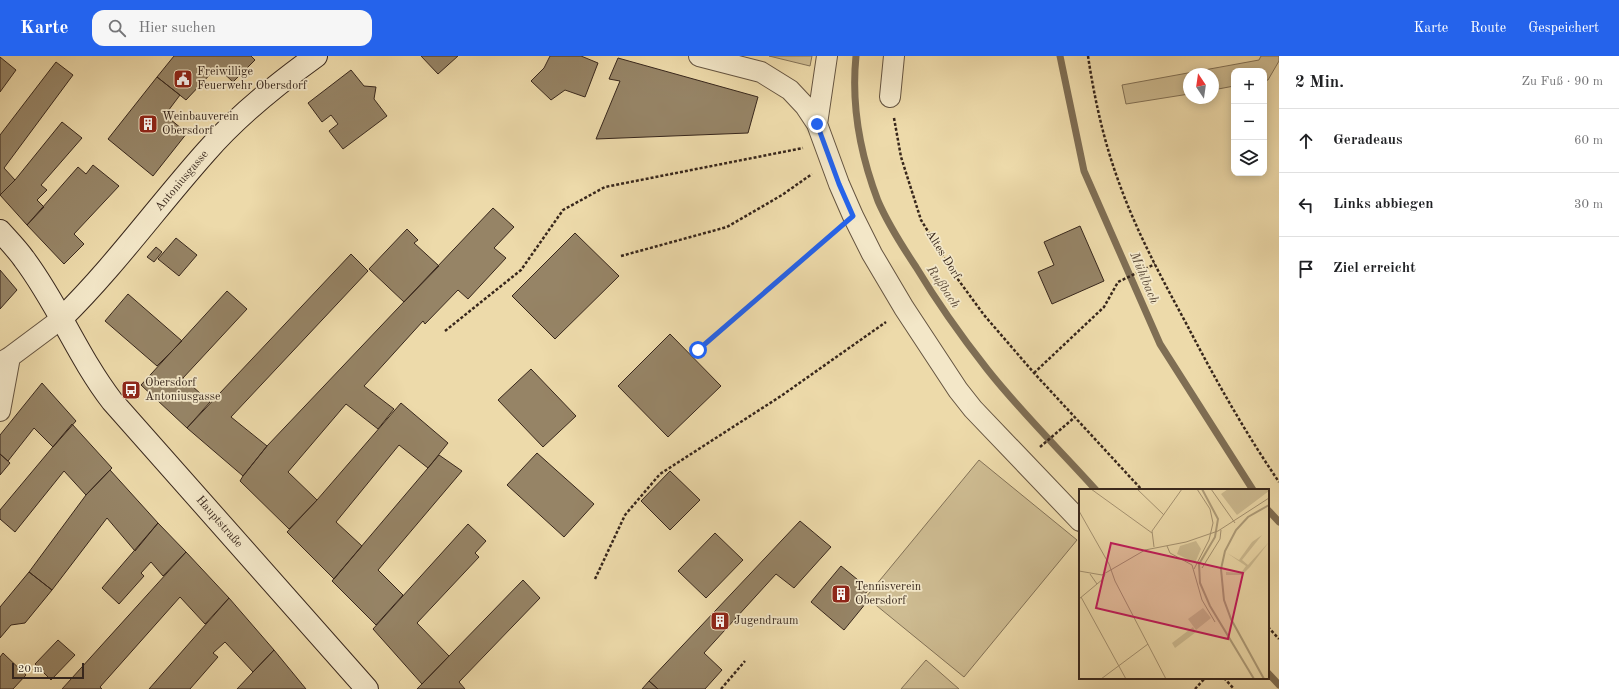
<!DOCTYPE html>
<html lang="de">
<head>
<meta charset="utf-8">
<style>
	:root { --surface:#fff; --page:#f6f6f6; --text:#202124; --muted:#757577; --line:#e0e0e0; --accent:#2563eb }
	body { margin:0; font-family:"Old Standard TT",serif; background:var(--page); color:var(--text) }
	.controls { position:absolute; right:12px; top:12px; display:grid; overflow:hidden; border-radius:8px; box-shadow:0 2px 10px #0003 }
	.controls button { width:36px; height:36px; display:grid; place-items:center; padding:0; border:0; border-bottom:1px solid var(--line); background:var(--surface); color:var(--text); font:20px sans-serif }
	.compass { position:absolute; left:1183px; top:12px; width:36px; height:36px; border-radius:50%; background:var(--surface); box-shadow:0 2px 10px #0003; rotate:347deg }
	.scale { position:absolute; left:12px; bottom:10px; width:72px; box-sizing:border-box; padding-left:4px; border:2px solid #38271c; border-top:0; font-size:11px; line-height:14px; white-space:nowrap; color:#38271c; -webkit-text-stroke:3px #f3e7c8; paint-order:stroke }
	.stop { position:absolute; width:12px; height:12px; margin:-9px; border:3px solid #2563eb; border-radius:50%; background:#fff }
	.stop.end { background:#2563eb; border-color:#fff; box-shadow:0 1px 4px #0008 }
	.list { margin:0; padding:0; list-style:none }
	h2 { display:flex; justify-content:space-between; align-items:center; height:52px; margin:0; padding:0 16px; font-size:17px }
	h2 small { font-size:13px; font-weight:400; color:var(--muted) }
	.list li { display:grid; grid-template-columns:26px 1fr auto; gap:12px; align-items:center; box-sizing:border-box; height:64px; padding:0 16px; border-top:1px solid var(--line) }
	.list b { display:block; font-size:15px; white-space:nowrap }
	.list em { font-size:13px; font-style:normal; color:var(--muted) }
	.icon { flex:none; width:22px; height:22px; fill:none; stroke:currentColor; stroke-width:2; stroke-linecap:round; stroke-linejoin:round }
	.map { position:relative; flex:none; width:1279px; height:633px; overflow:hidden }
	header { display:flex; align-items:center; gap:24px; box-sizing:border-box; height:56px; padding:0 20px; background:var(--accent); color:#fff }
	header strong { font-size:19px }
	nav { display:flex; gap:22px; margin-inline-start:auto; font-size:14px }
	.search { width:280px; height:36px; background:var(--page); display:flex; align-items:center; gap:10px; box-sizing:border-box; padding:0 14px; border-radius:12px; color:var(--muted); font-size:15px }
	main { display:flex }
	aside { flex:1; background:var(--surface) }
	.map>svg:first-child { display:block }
</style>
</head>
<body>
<header>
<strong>Karte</strong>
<div class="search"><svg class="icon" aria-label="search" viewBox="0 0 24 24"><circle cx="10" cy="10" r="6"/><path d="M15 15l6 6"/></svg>Hier suchen</div>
<nav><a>Karte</a><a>Route</a><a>Gespeichert</a></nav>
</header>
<main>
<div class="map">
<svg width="1279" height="633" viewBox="0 0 1279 633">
	<rect width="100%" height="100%" fill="#eddaaa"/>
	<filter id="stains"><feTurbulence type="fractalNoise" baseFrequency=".005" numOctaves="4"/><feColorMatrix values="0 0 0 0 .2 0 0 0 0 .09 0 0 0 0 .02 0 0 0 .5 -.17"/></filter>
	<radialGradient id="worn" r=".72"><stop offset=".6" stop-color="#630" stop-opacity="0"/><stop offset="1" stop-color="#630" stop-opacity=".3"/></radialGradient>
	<path fill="#cebc92" stroke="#837257" d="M769,0h43l-2,10z
		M1261,0h18v5l-11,19 -4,1v-10h-30v15l-21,4v-16h-24v20l-63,10 -4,-19 137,-25z
		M979,404l98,80 -113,137 -98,-80z
		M926,604l33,29h-58z"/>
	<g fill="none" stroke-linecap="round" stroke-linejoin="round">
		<path stroke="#7f6e54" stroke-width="7" d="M856,0c-5,50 4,98 22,145 10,23 24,45 38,66 21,35 45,69 71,102 33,42 73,81 109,121
			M1060,0l24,115 76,173 93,146
			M1268,454l11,12
			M1268,617l11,12"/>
	</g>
	<path fill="#968466" stroke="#38271c" d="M174,0h77l4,4 -22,22 -16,-15 -31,33 -29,-23z
		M421,0h37l-20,18z
		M550,0h31l17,7 -13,34 -20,-7 -14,10 -20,-19 13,-13z
		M0,1l16,13 -16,22z
		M618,2l140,39 -10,36 -152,6 24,-58 -11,-2z
		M56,6l17,13 -69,93 11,12 -15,15v-60z
		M351,14l13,16 12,1 -2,12 13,17 -44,33 -14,-18 9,-7 -7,-9 -9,7 -14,-19z
		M157,21l23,18 -15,20 22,18 -34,43 -45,-37z
		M62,66l20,16 -41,47 6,5 -10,10 7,7 -17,18 -27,-30 15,-15z
		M93,109l26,21 -45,48 10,10 -20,20 -37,-39 51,-58 8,7z
		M493,152l21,19 -20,21 12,10 -38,41 -10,-9 -33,34 -2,-3 -59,65 30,23 -16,20 -32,-25 -58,68 29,28 -28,29 -49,-48 3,-5 24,-30z
		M1080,170l24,55 -52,23 -14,-32 16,-7 -10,-23z
		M407,173l11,11 -4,3 25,23 -35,36 -35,-33z
		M575,177l44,43 -64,63 -43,-43z
		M176,182l21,17 -18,21 -21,-17z
		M156,191l6,5 -8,10 -7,-5z
		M351,198l17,17 -137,146 36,29 -24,30 -56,-48z
		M0,214l17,20 -17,19z
		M227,235l20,18 -64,69 27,24 -23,26 -46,-43z
		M128,238l54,47 -25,25 -52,-45z
		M670,278l51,52 -53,51 -50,-51z
		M531,313l45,47 -33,31 -45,-47z
		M42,327l34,38 -23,26 -19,-19 -26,33 -8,-7v-19z
		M401,347l47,40 -20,25 -29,-23 -63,77 26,24 -28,33 -47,-47 30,-32z
		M72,368l40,44 -26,27 -22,-24 -49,61 -15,-13v-9z
		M537,397l57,51 -30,33 -57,-52z
		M0,398l10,9 -10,12z
		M439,399l23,16 -84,99 25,25 -27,30 -44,-44z
		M110,414l48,53 -23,28 -28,-33 -55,72 -23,-18 57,-77z
		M670,415l30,29 -30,30 -29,-29z
		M800,465l31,26 -37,41 -18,-14 -72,79 18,17 -17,19h-47l-9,-8z
		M158,467l28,29 -23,24 -12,-14 -10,11 3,3 -25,28 -17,-16z
		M468,468l18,17 -11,12 4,4 -62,66 32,33 -27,28 -49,-55z
		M715,477l28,27 -37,38 -28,-27z
		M186,496l43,46 -24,26 -25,-27 -80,90 2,2h-40z
		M841,510l28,23 -8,10 5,4 -22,27 -33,-28z
		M29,516l23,18 -27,33 -14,2 -11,13v-31z
		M523,524l17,18 -81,84 6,7h-48z
		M229,542l45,52 -21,22 -28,-30 -12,11 5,4 -28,32h-41z
		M58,584l17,15 -24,25 -16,-16z
		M274,594l32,39h-69l16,-17z
		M3,597l23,22 -13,14h-13v-32z
		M649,625l9,8h-16z"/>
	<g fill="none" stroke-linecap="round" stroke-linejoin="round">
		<g stroke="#655440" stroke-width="22">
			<path id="street" d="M699,0l62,16 29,18 15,16 12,18 22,60 14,32 19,38 32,54 54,82 15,19 107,112
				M890,41l4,-41
				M817,68l10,-68
				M0,307l10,-6 51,-38
				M0,355l10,-54"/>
		</g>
		<g stroke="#38271c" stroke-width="24">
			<path id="secondary" d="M0,175c8,9 17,18 24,28 34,45 54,98 88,142l255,288
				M61,263c53,-52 96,-112 145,-167 32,-37 71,-68 110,-96"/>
		</g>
		<path stroke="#38271c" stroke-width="2.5" stroke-dasharray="3 2" stroke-linecap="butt" d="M1088,0c6,40 15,82 29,121 18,52 44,100 70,148 28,54 58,107 92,157
			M894,62l7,39 20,63 33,54 30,41 50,58 108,117
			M621,200l106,-29 55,-32 30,-21
			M445,275l76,-61 42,-60 42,-23 198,-39
			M698,294l138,-119
			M1034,317l70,-66 14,-25 37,-18
			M1040,391l35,-30
			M595,523l30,-64 35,-41 121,-78 105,-74
			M1268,571l11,12
			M1224,622l10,11
			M721,633l24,-28
			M1195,633l10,-11"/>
		<use href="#street" stroke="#f3e7c8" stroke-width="20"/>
		<use href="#secondary" stroke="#f3e7c8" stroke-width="22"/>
	</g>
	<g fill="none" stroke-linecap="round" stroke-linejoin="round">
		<path stroke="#2563eb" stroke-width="5" d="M698,294l155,-134 -14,-32 -22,-60"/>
	</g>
	<defs>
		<g id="civic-square" transform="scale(1)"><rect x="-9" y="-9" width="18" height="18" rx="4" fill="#8f2418" stroke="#f3e7c8"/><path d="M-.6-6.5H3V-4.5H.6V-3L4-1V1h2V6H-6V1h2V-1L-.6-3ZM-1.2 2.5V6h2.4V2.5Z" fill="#fff"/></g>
		<g id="building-square" transform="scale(1)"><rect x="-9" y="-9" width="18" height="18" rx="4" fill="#8f2418" stroke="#f3e7c8"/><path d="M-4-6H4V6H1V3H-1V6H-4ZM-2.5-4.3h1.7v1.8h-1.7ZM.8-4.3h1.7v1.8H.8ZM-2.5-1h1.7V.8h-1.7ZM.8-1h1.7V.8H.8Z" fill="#fff"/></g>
		<g id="bus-square" transform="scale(1)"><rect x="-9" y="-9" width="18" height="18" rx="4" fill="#8f2418" stroke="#f3e7c8"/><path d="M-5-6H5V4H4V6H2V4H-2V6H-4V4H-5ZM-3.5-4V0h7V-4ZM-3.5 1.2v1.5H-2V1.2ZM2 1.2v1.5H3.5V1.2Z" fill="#fff"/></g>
	</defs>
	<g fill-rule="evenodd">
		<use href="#civic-square" x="183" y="23"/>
		<use href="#building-square" x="148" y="68"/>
		<use href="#bus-square" x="131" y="334"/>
		<use href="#building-square" x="841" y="538"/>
		<use href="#building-square" x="720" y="565"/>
	</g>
	<g text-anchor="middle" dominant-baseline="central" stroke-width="3.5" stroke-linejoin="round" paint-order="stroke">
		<g font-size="12" fill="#38271c" stroke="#f3e7c8" text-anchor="start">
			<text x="197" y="16">Freiwillige<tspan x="197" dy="14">Feuerwehr Obersdorf</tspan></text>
			<text x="162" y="61">Weinbauverein<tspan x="162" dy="14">Obersdorf</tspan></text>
			<text x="145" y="327">Obersdorf<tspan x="145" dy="14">Antoniusgasse</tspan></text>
			<text x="855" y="531">Tennisverein<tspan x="855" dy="14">Obersdorf</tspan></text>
			<text x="734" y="565">Jugendraum</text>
		</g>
		<g font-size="12" fill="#38271c" stroke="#f3e7c8">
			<text transform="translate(182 125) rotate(-50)">Antoniusgasse</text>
			<text transform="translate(943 199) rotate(58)">Altes Dorf</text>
			<text transform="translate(219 466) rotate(49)">Hauptstraße</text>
		</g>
		<g font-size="13" font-style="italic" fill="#5c4a38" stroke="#f3e7c8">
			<text transform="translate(1144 222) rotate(67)">Mühlbach</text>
			<text transform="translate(943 231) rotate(56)">Rußbach</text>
		</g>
	</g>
	<g transform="translate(1079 433)">
		<rect width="190" height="190" fill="#eddaaa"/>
		<path d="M149,0h41v2l-32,24 -16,-21zM183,46l-20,25 6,5 21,-23 -19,25 -8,8h-16v-3l15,1 5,-7 -19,-13 12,7 13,-18zM117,52l5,8 -6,14 -18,-9 3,-8zM124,119l8,10 -15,12 -8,-11zM114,138l3,5 -21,16 -3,-5z" fill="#cebc92"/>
		<path fill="none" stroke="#af9d7a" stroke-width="2" d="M123,0l16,30 -3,18 -16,27 1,19 10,23 44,73M185,190l-33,-60 -7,-19 -3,-31 4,-18 11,-21 12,-13 21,-12"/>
		<path fill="none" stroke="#a59271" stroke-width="1" d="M12,0l61,44M58,0l27,26M132,0l24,34M0,22l30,53 6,17 51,98M88,57l3,7 22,12 10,35 13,22M75,58l-2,-16 30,-42M123,79l18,-29 1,-9M115,80l15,-29 4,-17 -3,-14 -13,-20M0,82l23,4 43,-25 41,-8 32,-11 51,-33M11,85l7,10M2,108l45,82M0,110l24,-20 2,-5M22,190l47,-35"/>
		<path fill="#c2185b" fill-opacity="0.15" stroke="#c2185b" stroke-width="2" d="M32,54l132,30 -15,66 -132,-31z"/>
		<rect width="190" height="190" fill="none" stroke="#38271c" stroke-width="2"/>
	</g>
	<rect width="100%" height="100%" filter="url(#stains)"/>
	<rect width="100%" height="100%" fill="url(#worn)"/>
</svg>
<div class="controls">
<button>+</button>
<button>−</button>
<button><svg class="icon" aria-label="layers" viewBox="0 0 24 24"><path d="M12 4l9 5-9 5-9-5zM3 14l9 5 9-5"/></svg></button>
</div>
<svg class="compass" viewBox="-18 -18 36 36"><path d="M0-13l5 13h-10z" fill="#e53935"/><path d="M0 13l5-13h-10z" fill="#757577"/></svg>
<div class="scale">20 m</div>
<div class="stop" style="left:698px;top:294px"></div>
<div class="stop end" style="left:817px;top:68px"></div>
</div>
<aside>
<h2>2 Min.<small>Zu Fuß · 90 m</small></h2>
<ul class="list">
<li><svg class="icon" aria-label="ahead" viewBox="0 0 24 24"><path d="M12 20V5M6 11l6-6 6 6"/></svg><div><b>Geradeaus</b></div><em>60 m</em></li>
<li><svg class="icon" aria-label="left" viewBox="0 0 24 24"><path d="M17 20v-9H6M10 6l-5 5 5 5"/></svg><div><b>Links abbiegen</b></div><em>30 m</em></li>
<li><svg class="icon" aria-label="arrive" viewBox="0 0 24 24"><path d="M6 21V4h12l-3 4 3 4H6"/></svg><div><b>Ziel erreicht</b></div></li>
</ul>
</aside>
</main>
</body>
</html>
